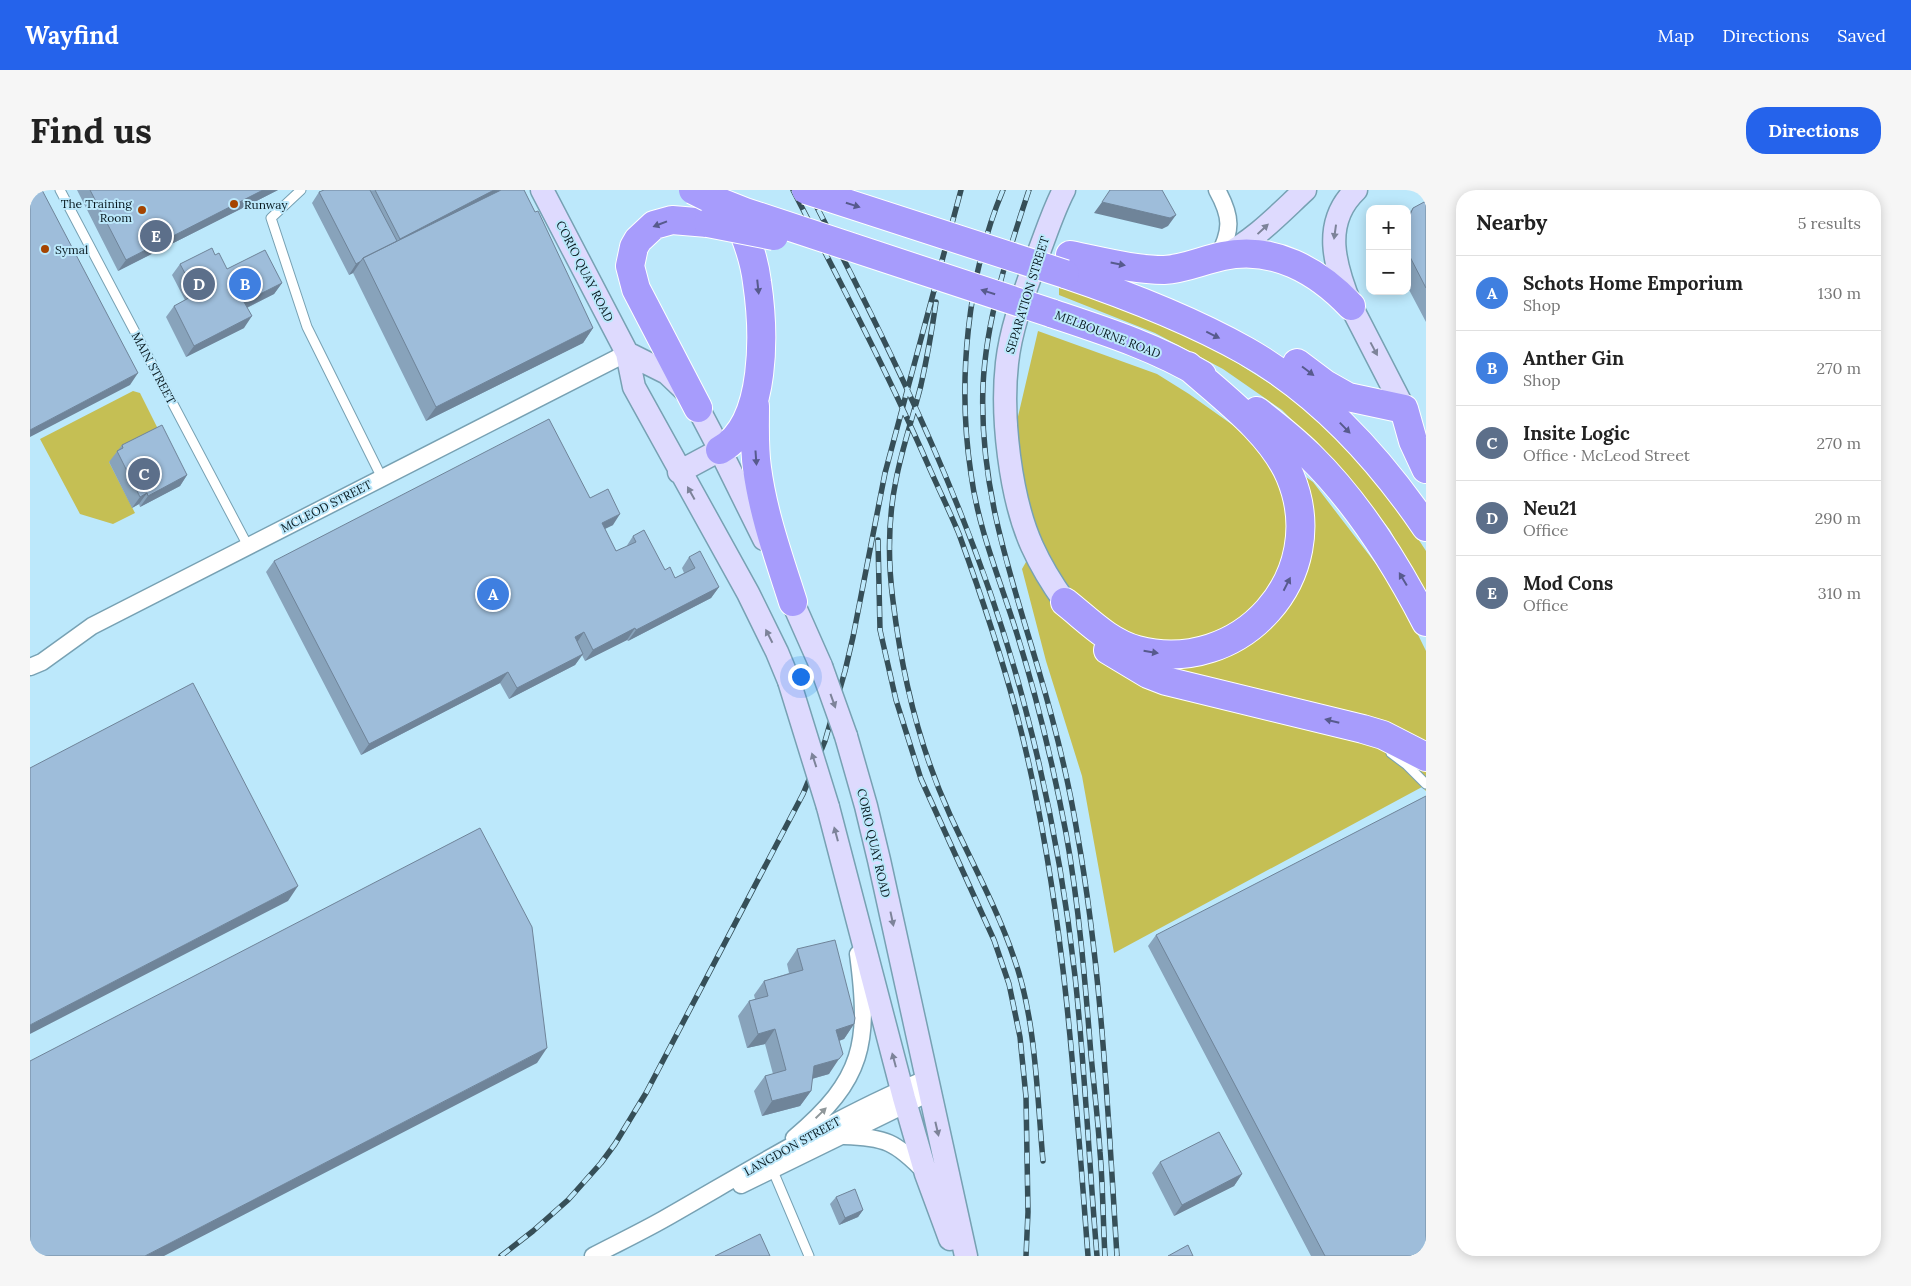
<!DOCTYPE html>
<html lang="en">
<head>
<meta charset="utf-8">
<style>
	:root { --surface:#fff; --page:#f6f6f6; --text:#222; --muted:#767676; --line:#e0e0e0; --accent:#2563eb }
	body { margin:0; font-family:Lora,serif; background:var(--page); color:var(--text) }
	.controls { position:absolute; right:15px; top:15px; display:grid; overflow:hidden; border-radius:10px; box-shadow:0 2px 12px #0003 }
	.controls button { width:45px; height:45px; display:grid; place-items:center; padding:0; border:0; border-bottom:1px solid var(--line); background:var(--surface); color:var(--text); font:25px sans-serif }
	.you { position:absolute; left:770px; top:486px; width:18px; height:18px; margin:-12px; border:4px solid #fff; border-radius:50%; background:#1a73e8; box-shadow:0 0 0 8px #1a73e833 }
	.badge { display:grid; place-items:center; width:32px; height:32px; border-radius:50%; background:var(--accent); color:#fff; font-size:16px; font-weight:700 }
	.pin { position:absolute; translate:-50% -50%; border:2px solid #fff; box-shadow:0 1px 5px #0006 }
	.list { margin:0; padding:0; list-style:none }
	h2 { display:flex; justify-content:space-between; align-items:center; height:65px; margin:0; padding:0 20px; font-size:21px }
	h2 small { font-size:16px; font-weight:400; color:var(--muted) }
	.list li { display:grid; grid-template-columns:32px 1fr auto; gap:15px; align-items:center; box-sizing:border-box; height:75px; padding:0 20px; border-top:1px solid var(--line) }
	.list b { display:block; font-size:19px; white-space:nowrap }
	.list p { margin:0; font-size:16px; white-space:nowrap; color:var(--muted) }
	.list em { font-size:16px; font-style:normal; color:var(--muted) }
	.map { position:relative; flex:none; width:1396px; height:1066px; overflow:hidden; border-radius:20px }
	header { display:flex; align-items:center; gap:30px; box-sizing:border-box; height:70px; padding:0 25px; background:var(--accent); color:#fff }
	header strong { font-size:24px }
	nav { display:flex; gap:28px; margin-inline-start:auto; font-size:18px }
	.intro { display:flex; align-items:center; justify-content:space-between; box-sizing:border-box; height:120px; padding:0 30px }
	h1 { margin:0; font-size:35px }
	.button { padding:12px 22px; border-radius:20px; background:var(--accent); color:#fff; font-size:18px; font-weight:700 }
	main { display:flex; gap:30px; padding:0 30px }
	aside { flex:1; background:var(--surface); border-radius:20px; box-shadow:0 2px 12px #0003 }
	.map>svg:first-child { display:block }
</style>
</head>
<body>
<header>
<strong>Wayfind</strong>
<nav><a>Map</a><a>Directions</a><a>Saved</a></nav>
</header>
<div class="intro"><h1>Find us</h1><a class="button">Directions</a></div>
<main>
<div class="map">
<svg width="1396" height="1066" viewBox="0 0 1396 1066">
	<rect width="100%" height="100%" fill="#bce8fb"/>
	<path fill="#c5bf54" d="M1029,98l22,5 69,23 65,33 68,43 50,41 65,75 28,43v46l-36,-67 -50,-62 -58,-58 -59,-41 -68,-36 -96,-38z
		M1008,141l119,43 32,20 124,88 83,108 30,61v140l-4,-4 -308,166 -32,-177 -36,-115 -24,-92 16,-28 -15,-60 -7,-56z
		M103,201l7,2 20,40 -51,29 26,51 -22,11 -33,-10 -40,-75z"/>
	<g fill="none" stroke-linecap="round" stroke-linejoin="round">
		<g stroke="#77a1b3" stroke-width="11">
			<path id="service" d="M30,0l188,356
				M271,0l-30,28 36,109 75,151
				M1361,563l16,12 19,19
				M743,981l36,85"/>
		</g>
		<g stroke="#77a1b3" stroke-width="19">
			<path id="minor" d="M1187,0c15,27 15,40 1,67
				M0,477l12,-5 50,-36 535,-273
				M814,946c41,1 52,6 81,36
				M764,948c70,-59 76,-95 64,-184
				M711,995l188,-92
				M563,1066c23,-12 48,-24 71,-37 86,-49 171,-102 262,-140"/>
		</g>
		<g stroke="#77a1b3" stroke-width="25">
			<path id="secondary" d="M512,0l85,163 7,34 114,206 29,59 12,29
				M1034,0c-11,21 -18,44 -27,67 -12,34 -26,70 -30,106 -6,53 3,134 25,183 9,20 20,38 33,56
				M1326,0c-35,33 -21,77 -5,116l53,103
				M1193,66c32,-16 56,-42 82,-66
				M597,163l40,20 22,21 9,14 22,42 44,89
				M649,282l41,-22
				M756,397l35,79
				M816,546l20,70 13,54 87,396
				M798,617l76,291 22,76 24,65"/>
		</g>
		<g stroke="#fff" stroke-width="30">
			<path id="trunk" d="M1040,65c31,6 63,15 94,15 21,-1 39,-10 59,-14 50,-11 95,15 128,50
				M1035,84c59,20 128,47 181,77 74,42 133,107 180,176
				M1021,123c51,17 105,34 151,62
				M1267,173l28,21 23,13 56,12 9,32 13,28
				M725,216c0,21 -1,42 2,62 6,46 22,90 36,134
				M668,218l-62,-119 -6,-23 4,-19 4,-7 16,-15 18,-5 36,3
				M1227,221c18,14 36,28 53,45 48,47 85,106 116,166
				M690,260c48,-26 44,-121 37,-168 -3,-25 -13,-51 -24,-73
				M1035,412c23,18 43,40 72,48 103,27 195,-74 153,-174 -19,-44 -67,-79 -102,-110
				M1078,460l40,24 18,7 197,48 20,6 43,22"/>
		</g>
		<use href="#service" stroke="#fff" stroke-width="9"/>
		<use href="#minor" stroke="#fff" stroke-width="16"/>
		<use href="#secondary" stroke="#dedafe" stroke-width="22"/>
		<use href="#trunk" stroke="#a79cfc" stroke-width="28"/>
		<g stroke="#364f58" stroke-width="5.5">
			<path id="rail" d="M763,0c47,92 95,183 136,277 10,23 21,45 30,67 21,58 41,117 57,177 47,178 58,362 72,545
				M778,0c87,167 171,338 218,521 23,87 39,176 49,265 10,93 14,187 22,280
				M973,0c-36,86 -46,193 -32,284 7,54 29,106 45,157 21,66 37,134 50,202 13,73 19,147 25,222 3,32 7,65 9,97 3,35 3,70 5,104
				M999,0c-21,63 -43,129 -46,196 -4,101 27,187 55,282 16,54 30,109 39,164 25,140 31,283 40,424
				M906,112c-4,28 -9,56 -15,83 -8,32 -19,63 -25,95 -8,39 -8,82 -3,121 9,74 26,146 57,214 22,48 47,93 64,143 22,61 23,138 29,203
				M848,350l2,90 16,70 25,79 73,161 15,44 11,53 6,60 2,115 -2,44
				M471,1066l32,-25 35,-31 33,-37 14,-19 31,-51 157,-299 22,-53 20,-70 8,-34 32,-164 76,-283"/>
		</g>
		<use href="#rail" stroke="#bce8fb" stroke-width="4" stroke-dasharray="11" stroke-linecap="butt"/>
		<g stroke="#77a1b3" stroke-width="25" stroke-linecap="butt">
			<path id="secondary-bridge" d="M791,476l25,70
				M759,491l39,126"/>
		</g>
		<g stroke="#fff" stroke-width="30" stroke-linecap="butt">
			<path id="trunk-bridge" d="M663,0l14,7 38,15 306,101
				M776,0l259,84
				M678,33l66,13"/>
		</g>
		<use href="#secondary-bridge" stroke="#dedafe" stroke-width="22"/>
		<use href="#trunk-bridge" stroke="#a79cfc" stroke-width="28"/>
	</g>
	<path fill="#88a3bb" d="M47,0h201l-160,81z
		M294,0h200l69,138 -10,15 -157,78 -73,-148 -4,2 -37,-72 7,-11z
		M1396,11v121l-19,-36v-70l6,-8z
		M185,65l12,14 55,14 -8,11 -27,14 -3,20 -58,29 -20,-40 8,-11 11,-6 -13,-25 8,-11z
		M92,255l65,30 -7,11 -40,21 -1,-3 -7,4 -23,-46z
		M560,308l23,27 -8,4 11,22 10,-4 7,-11 32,34 10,8 9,-5 -2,-5 7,-11 30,30 -8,11 -83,43 -1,-1 -42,21 -3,-6 -7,10 -66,34 -9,-16 -139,72 -95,-183 8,-11z
		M1126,745l270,321h-115l-163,-310z
		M767,759l57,75 -10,15 -5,2 -10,33 -17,5 -1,12 -11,15 -38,10 -8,-25 11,-15 8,-2 -8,-30 -18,4 -9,-32 11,-15 6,-2 -1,-4 10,-14 25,-8 -2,-9z
		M1130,972l82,12 -8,12 -60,30 -22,-43z
		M806,1007l27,13 -5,7 -19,8 -9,-21z"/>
	<path fill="#6f8499" d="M233,0h15l-160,81 8,-11z
		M464,0h15l-112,52 3,-3z
		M1072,12l74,13 -8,11 -6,3 -68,-16z
		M331,71l-8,12 -4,2 7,-11z
		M252,93l-8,11 -38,19 8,-11z
		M222,126l-8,12 -58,29 8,-11z
		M563,138l-10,15 -157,78 10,-14z
		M108,183l-8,12 -100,52v-7z
		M157,285l-7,11 -40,21 8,-11z
		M117,303l-8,11 -7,4 8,-11z
		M590,324l-7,11 -19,9 8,-11z
		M689,397l-8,11 -83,43 8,-11z
		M605,438l-8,12 -42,21 8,-11z
		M554,442l-8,12 -1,-7z
		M553,464l-8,11 -66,34 8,-11z
		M478,482l-8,11 -139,72 8,-11z
		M268,696l-10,15 -258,133v-9z
		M824,834l-10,15 -18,6 10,-15z
		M745,839l-10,15 -18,4 11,-14z
		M517,858l-10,15 -373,193h-19z
		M809,869l-10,15 -25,7 10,-15z
		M781,901l-11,15 -38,10 10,-15z
		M1212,984l-8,12 -60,30 8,-11z
		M833,1020l-5,7 -19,8 6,-7z"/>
	<path fill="#9ebdda" stroke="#6f8499" d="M0,0h12l96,183 -108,57z
		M60,0h173l-137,70z
		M294,0h46l27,51 -34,17 -2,3 -5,3 -37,-72z
		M345,0h119l-94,49z
		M471,0h23l11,22 3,-1 55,117 -157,79 -73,-149z
		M1080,0h52l14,25 -6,3 -68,-16z
		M1396,11v87l-19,-37v-29l6,-14z
		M182,58l3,7 4,-2 8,16 38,-19 17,33 -38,19 8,14 -58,30 -20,-40 22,-12 -16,-30z
		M519,229l41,79 18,-9 12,25 -18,9 14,28 20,-9 -3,-6 11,-6 21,40 5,-3 5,11 20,-10 -6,-11 11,-6 19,36 -83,43 -1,-2 -42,22 -9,-18 -9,5 8,17 -66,34 -9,-16 -139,72 -95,-183z
		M132,235l25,50 -39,21 -1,-3 -7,4 -23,-46 6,-3 -1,-3z
		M163,493l105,203 -268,139v-257z
		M1396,606v460h-101l-169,-321z
		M450,638l52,99 15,121 -402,208h-115v-195z
		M805,750l20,78 -1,6 -18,6 7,24 -4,5 -25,7 -3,25 -39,10 -7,-25 21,-6 -11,-41 -17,5 -9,-33 19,-5 -4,-15 39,-11 -6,-21z
		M1189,942l23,42 -60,31 -22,-43z
		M825,999l8,21 -18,8 -9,-21z
		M730,1044l10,22h-55z
		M1158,1055l5,11h-25z"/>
	<defs><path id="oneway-solid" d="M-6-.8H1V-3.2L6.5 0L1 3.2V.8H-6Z" transform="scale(1.25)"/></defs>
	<g fill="#575a8d">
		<use href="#oneway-solid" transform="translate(823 15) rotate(18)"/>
		<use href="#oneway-solid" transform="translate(630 34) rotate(159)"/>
		<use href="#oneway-solid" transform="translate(1088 74) rotate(11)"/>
		<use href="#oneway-solid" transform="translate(728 97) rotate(84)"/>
		<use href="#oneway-solid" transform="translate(958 102) rotate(-162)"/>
		<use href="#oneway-solid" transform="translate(1183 145) rotate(26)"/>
		<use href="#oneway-solid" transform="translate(1278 181) rotate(37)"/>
		<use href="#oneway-solid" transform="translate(1315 238) rotate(46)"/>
		<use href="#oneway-solid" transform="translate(726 268) rotate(86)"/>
		<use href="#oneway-solid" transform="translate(1373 389) rotate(-121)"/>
		<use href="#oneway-solid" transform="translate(1257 394) rotate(-63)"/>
		<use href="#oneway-solid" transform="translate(1121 462) rotate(9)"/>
		<use href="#oneway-solid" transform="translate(1302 531) rotate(-166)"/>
	</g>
	<g fill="#7d8399">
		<use href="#oneway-solid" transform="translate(1233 39) rotate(-43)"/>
		<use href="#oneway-solid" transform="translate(1305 42) rotate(98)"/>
		<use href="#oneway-solid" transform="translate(1344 159) rotate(62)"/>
		<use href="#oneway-solid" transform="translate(661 303) rotate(-119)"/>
		<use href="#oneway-solid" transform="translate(739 446) rotate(-117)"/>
		<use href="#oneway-solid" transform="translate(803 511) rotate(70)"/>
		<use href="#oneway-solid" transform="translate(784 570) rotate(-108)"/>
		<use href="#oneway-solid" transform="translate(806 644) rotate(-105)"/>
		<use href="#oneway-solid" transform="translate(862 729) rotate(78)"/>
		<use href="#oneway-solid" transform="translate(864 870) rotate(-105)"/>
		<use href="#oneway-solid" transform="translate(907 939) rotate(77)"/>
	</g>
	<use fill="#8f979a" href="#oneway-solid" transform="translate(791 923) rotate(-44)"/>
	<g fill="#a54400" stroke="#bce8fb" stroke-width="2">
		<circle cx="204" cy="14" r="5"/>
		<circle cx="112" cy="20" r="5"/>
		<circle cx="15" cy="59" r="5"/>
	</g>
	<g text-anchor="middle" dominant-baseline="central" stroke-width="4" stroke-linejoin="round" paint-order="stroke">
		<g font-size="12" fill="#07181e" stroke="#bce8fb" text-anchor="start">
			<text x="102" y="13" text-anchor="end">The Training<tspan x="102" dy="14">Room</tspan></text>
			<text x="214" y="14">Runway</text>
			<text x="25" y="59">Symal</text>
		</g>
		<g font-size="12" fill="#07181e" stroke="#bce8fb">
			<text transform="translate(555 81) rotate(63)">CORIO QUAY ROAD</text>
			<text transform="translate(997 105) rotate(-73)">SEPARATION STREET</text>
			<text transform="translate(1078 144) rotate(21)">MELBOURNE ROAD</text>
			<text transform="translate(124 178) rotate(62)">MAIN STREET</text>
			<text transform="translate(296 316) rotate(-27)">MCLEOD STREET</text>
			<text transform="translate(844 653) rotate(77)">CORIO QUAY ROAD</text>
			<text transform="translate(762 956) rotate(-29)">LANGDON STREET</text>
		</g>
	</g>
</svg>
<div class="controls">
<button>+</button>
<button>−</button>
</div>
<div class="you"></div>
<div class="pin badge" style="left:463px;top:404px;background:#3f7fe0">A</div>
<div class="pin badge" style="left:215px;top:94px;background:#3f7fe0">B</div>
<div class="pin badge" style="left:114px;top:284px;background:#5c6f8a">C</div>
<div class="pin badge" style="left:169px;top:94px;background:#5c6f8a">D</div>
<div class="pin badge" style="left:126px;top:46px;background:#5c6f8a">E</div>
</div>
<aside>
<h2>Nearby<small>5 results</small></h2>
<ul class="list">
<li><span class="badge" style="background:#3f7fe0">A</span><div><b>Schots Home Emporium</b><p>Shop</p></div><em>130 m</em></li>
<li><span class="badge" style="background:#3f7fe0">B</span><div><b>Anther Gin</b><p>Shop</p></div><em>270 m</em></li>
<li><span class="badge" style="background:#5c6f8a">C</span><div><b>Insite Logic</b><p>Office · McLeod Street</p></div><em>270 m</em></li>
<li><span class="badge" style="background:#5c6f8a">D</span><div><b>Neu21</b><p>Office</p></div><em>290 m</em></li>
<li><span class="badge" style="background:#5c6f8a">E</span><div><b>Mod Cons</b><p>Office</p></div><em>310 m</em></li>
</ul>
</aside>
</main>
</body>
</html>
